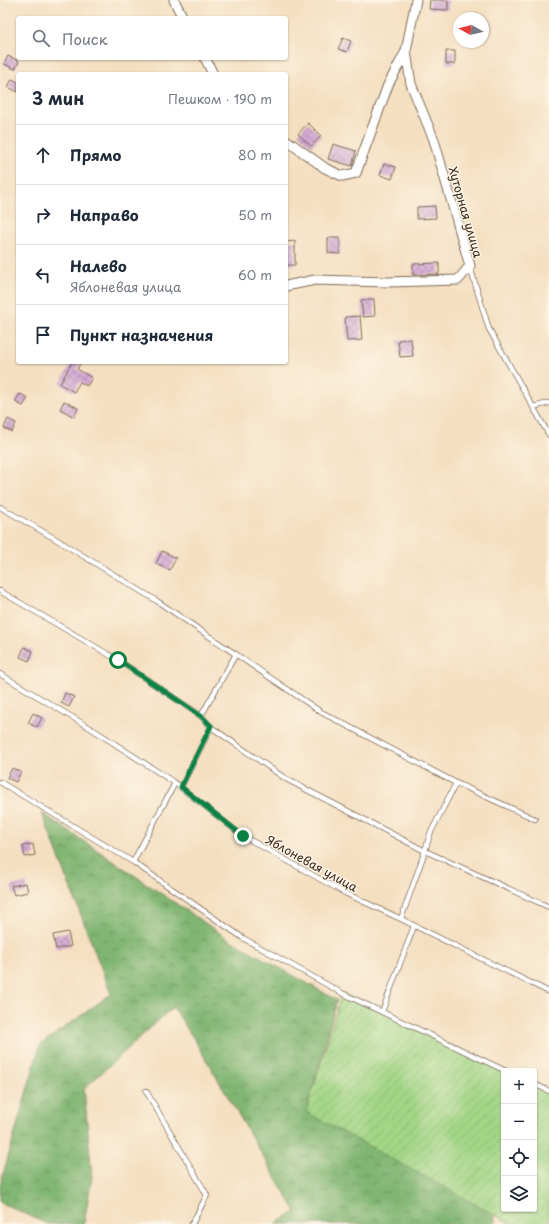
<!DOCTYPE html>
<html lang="ru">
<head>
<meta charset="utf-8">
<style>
	:root { --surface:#fff; --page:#f6f6f7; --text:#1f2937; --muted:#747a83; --line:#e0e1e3 }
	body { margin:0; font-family:"Playpen Sans",sans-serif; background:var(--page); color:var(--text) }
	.controls { position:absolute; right:12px; bottom:12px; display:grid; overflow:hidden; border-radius:4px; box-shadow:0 1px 3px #0004 }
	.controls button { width:36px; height:36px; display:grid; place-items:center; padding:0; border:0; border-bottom:1px solid var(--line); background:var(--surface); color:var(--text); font:20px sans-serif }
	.compass { position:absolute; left:453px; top:12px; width:36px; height:36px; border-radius:50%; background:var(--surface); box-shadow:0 1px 3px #0004; rotate:278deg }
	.stop { position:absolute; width:12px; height:12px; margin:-9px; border:3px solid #0b8043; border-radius:50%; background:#fff }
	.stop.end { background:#0b8043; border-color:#fff; box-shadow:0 1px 4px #0008 }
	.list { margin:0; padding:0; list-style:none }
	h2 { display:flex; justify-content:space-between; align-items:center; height:52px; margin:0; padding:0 16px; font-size:17px }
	h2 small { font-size:13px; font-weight:400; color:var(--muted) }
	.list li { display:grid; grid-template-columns:26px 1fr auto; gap:12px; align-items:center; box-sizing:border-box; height:60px; padding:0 16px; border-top:1px solid var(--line) }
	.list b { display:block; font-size:15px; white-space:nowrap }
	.list p { margin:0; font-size:13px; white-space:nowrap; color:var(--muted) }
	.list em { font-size:13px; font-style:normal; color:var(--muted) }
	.icon { flex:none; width:22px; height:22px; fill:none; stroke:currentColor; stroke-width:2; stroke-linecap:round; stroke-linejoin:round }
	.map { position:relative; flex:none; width:549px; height:1224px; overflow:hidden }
	.search { position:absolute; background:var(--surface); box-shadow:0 1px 3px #0004; left:16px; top:16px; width:272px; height:44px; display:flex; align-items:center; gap:10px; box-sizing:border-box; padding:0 14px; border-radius:4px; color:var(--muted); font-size:15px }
	.panel { position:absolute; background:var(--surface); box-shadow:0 1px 3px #0004; left:16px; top:72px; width:272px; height:292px; border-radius:4px }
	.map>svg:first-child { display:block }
</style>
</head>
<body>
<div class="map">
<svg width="549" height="1224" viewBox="0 0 549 1224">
	<defs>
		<pattern id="forest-crowns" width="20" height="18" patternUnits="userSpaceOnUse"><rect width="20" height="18" fill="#81b672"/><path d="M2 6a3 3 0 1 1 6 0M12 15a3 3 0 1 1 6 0" fill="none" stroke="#6b945d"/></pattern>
		<pattern id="garden-furrows" width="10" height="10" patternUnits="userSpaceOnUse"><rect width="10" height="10" fill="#a2d585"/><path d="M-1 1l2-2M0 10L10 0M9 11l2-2" fill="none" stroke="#8cb772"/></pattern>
		<pattern id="building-cross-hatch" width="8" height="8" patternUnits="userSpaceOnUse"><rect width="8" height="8" fill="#d4a9d4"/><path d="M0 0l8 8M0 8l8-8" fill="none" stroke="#ad8aab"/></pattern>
	</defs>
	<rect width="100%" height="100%" fill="#fcf5e5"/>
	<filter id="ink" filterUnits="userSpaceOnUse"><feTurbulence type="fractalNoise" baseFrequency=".025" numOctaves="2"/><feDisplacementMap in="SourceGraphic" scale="8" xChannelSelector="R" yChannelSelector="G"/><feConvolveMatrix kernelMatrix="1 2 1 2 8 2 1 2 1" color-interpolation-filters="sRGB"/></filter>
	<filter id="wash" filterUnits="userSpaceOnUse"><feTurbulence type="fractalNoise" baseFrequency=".012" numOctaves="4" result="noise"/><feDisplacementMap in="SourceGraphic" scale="16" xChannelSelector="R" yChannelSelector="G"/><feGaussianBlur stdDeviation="0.9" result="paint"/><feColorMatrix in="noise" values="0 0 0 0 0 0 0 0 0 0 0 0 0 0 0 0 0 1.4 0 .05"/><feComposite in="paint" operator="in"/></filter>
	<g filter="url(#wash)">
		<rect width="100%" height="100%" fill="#f5dfc1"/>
		<path fill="url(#forest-crowns)" stroke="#5e7048" d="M42,813l188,127 107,60 -29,105 99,50 84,-33 4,102h-220l21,-12 -102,-173 -21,-32 -89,82 8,88 -8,46 -5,1h-32l-45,-21 -2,-2v-16l40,-140 71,-51z"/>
		<path fill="url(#garden-furrows)" stroke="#6e8052" d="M342,993l162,78v138h30v-125l15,7v133h-37l-206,-112z"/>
		<g id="blocks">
			<path fill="url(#building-cross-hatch)" d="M430,0h18v10l-19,-1z
				M343,38l8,3 -4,11 -9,-3z
				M446,51h9v13h-9z
				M8,56l11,5 -4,8 -11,-5z
				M12,79l6,3v10l-10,-5z
				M308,123l13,13 -10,10 -13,-12z
				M333,144l23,7 -4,15 -24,-7z
				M384,164l12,3 -4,12 -12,-4z
				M435,206l1,12 -19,1v-12z
				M328,238h12v16l-12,-1z
				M295,241v24h-9v-23z
				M439,263v11l-26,1v-11z
				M374,299l1,17 -12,1 -2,-17z
				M360,316l2,24 -15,1 -2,-24z
				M411,339l2,17 -13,1 -2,-17z
				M72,362h9l-4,7 15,9 -5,8 -7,-4 -6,10 -14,-8z
				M20,394l8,4 -5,8 -8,-4z
				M64,401l14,7 -4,9 -14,-8z
				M8,419l8,4 -4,9 -8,-4z
				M162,551l14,7 -6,12 -14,-6z
				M24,647l9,4 -4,10 -9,-4z
				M65,693l9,4 -5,10 -8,-4z
				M33,713l9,5 -5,9 -9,-4z
				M12,768l9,4 -5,10 -9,-4z
				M33,844l2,11 -10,2 -2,-11z
				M26,883l2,9 -14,3 -3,-9z
				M68,932l3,14 -15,3 -3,-14z"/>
		</g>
	</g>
	<g filter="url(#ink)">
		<use href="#blocks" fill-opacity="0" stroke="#7c6957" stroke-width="1"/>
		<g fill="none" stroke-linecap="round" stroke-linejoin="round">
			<g stroke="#7c6957" stroke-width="6">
				<path id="service" d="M470,267l19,62 60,106
					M533,407l16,-4
					M0,507l54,31 103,63 164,111 135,71 79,36
					M0,591l118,69 83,56 10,11 75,52 139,72 124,56
					M0,674l92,55 83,54 68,53 102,57 56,26 148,73
					M201,716l35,-62
					M0,782l133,80 110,76 99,55 164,78
					M181,787l30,-60
					M133,862l42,-79
					M401,919l24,-68 5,-17 26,-51
					M382,1012l32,-86
					M534,1084l15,7
					M146,1091l61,104 -15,29"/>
			</g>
			<g stroke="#7c6957" stroke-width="11">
				<path id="minor" d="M174,0l9,18
					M205,58l8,16
					M286,140l39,28 17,8 14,-3 32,-88 18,-34 10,-51
					M286,286l29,-6 73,2 70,-2 12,-14 -36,-126 -23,-56 -5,-33"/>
			</g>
			<use href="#service" stroke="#fff" stroke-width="4.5"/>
			<use href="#minor" stroke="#fff" stroke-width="9"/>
		</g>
	</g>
	<g fill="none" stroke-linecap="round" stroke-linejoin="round" filter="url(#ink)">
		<path stroke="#0b8043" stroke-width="5" d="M118,660l83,56 10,10 -30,61 62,49"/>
	</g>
	<g text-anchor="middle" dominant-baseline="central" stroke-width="3" stroke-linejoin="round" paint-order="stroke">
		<g font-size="12" fill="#3b2a1e" stroke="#fcf5e5">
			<text transform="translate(466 212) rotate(74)">Хуторная улица</text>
			<text transform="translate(312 863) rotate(29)">Яблоневая улица</text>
		</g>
	</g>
</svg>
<div class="controls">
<button>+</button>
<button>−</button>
<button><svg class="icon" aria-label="locate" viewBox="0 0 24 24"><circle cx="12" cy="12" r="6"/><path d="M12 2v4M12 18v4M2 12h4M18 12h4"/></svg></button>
<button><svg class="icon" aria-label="layers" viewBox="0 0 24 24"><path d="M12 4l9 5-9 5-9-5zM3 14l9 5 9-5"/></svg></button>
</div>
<svg class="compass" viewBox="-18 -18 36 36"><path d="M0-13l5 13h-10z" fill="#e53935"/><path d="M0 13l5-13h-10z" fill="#747a83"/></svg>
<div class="stop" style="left:118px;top:660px"></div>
<div class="stop end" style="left:243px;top:836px"></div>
<div class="search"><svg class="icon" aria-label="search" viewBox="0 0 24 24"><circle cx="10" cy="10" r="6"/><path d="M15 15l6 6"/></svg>Поиск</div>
<section class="panel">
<h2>3 мин<small>Пешком · 190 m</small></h2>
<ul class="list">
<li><svg class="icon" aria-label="ahead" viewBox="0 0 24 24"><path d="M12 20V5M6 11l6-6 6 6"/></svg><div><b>Прямо</b></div><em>80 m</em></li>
<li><svg class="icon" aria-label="right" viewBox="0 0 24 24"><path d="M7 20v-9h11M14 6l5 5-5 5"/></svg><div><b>Направо</b></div><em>50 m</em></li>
<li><svg class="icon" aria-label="left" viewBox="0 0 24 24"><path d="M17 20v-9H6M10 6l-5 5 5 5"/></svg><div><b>Налево</b><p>Яблоневая улица</p></div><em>60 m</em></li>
<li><svg class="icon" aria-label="arrive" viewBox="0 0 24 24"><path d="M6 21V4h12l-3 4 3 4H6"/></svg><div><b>Пункт назначения</b></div></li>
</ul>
</section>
</div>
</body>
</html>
